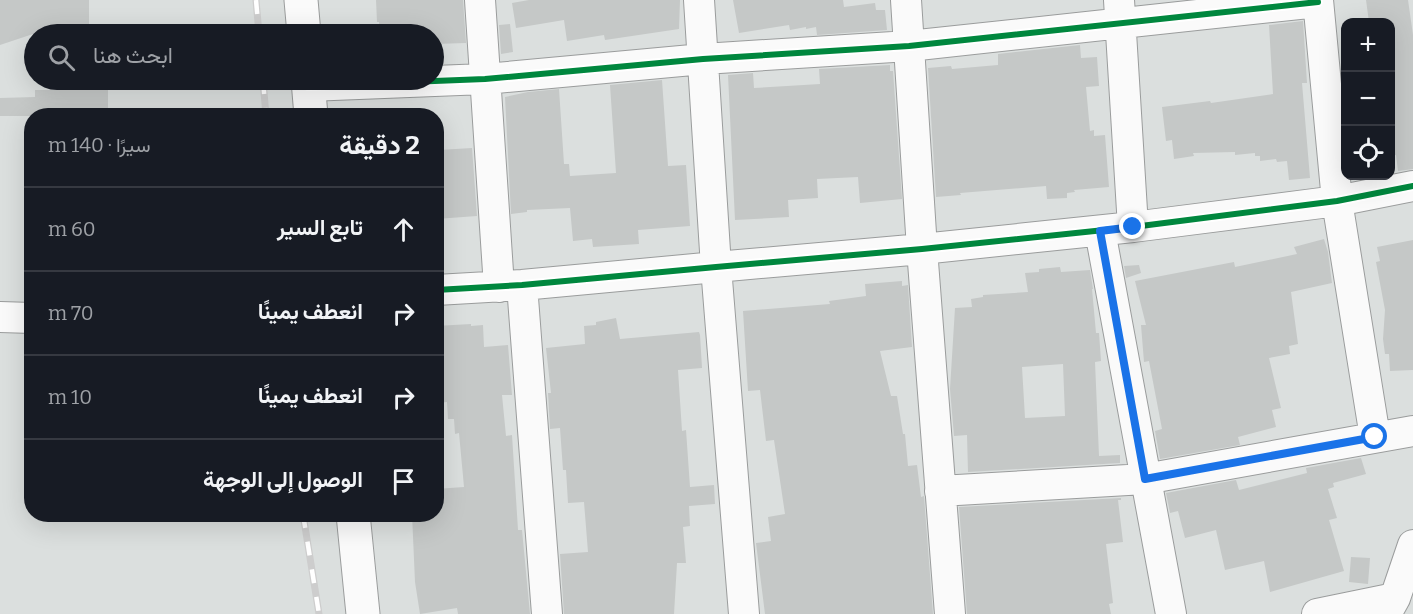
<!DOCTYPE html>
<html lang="ar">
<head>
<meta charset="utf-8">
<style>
	:root { --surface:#171b24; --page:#20242c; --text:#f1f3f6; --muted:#9ea1a6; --line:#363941 }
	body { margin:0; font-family:Bitter,Vazirmatn,serif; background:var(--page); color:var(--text); direction:rtl }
	.controls { position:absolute; right:18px; top:18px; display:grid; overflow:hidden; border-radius:12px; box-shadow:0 6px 24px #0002 }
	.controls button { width:54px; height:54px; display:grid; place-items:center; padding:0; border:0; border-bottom:2px solid var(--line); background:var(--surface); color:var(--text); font:30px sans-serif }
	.stop { position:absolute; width:18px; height:18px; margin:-14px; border:4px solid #1a73e8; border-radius:50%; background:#fff }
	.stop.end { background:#1a73e8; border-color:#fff; box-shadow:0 2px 6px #0008 }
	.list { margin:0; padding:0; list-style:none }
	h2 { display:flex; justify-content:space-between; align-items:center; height:78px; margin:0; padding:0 24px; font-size:26px }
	h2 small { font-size:20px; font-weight:400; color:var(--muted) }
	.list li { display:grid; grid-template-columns:39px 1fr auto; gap:18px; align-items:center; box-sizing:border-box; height:84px; padding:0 24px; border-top:2px solid var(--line) }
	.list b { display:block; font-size:22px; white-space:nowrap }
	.list em { font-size:20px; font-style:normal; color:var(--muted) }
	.icon { flex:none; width:33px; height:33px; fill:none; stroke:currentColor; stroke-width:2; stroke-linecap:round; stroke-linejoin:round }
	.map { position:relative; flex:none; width:1413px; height:614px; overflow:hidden; direction:ltr }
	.search { position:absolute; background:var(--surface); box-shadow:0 6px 24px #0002; left:24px; top:24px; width:420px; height:66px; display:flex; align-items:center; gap:15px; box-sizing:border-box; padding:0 21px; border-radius:33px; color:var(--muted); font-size:22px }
	.panel { position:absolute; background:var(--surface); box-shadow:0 6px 24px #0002; left:24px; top:108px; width:420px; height:414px; border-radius:24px; direction:rtl }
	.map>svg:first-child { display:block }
</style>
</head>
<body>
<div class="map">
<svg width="1413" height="614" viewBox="0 0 1413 614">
	<rect width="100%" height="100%" fill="#dbdfde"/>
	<path fill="#c5c8c7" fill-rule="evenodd" d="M0,0h89v34h-56l-33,11z
		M376,0h87l3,43 -32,1v-10h-54l-1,-12h-2z
		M529,0h151l-1,29 -74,11 -1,-5 -37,6 -3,-21 -48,8 -4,-25z
		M733,0h110l1,7 31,-4 1,7h9l2,20 -70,5 -1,-8 -10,2v-2l-16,3 -1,-5 -50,8z
		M1366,0h42l5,35v134l-15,2 -2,-16 -6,1v-26l4,-1 -4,-35v-72h-21z
		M1303,21l4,62h-5l8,95 -21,2 -2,-19 -10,1 -1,-3 -16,2v-5h-5v-3l-20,2v-3l-42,1 1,3 -20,3 -2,-19 -6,1 -4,-34 48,-6 1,2 62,-9 -4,-69z
		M510,24l3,28 -12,2 -2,-29z
		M1080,45l1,13 16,-1 2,29 -13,1 4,44 4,-1v6l11,-1 4,52 -35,3 1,2 -8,1v5l-20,1 -1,-13 -86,7 1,2 -25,2 -8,-129 23,-2 1,3 46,-4v-11z
		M890,65v6h3l9,128 -42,4 -2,-26 -41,2 1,19 -30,2 1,17 -54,3 -7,-145 25,-2 1,15 66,-4 -1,-15z
		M662,80l6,86 18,-1 4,61 -52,4 1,14 -46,3 -1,-8 -19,2 -3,-33 -43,2v2l-16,2 -6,-117 23,-5 31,-3 5,75h5l1,12 46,-3 -6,-88z
		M35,90h73v26h-108v-18l35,-1z
		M472,148l5,68 -41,3v-39h5l-2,-30z
		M1324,239l4,13 4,31 -41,9 7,52 -9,2 1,8 -21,4 12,50 -9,2 4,17 -38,10 2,8 -80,14 -5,-28 7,-2 -13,-68 -5,1 -3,-37h5l-11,-44 99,-19 1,5 62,-13 -3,-7z
		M1413,240v130l-23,1 -1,-17h-4l-2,-15 2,-29 -9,-48 4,-1 -3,-14z
		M1139,265l2,8 -15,5 -2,-12z
		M1060,267l1,5 29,-2 3,19h-1l4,44h3l2,28 -6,1 4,94 21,-1v8l-152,9 -1,-37 -13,1 -4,-47 5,-81 17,-1 -1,-8 12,-2v-2l45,-3 -3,-19 14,-1v-3zM1063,364l2,52 -40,2 -3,-51z
		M902,281v5l6,-1 4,62 -32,4 11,45h6l6,38h2l3,32 9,-1 4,32 3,-1 9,118h-168l-9,-71 15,-2 -3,-24 17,-3 -11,-74 -8,1 -6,-51 -12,1 -5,-80 87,-7 -1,-3 37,-5 -1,-12z
		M616,318l4,21 79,-7 1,3 2,33 -24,2 4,61 4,-1 4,57 24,-2 1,19 -26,2 1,20 -7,1 3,36h-9l-3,51h-110l-4,-60 28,-2 -4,-50 -16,1 -2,-33h-3l-3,-42 -10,1 -2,-36h3l-5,-45 39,-4 -1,-18 12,-1v-3z
		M471,324v2l12,-1 1,22 24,-2 4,50h-10l4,41 6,-1 6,95h4l8,84h-72l-1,-6 -37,6 -5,-32 -3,-68h24v-25l28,-2 -5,-54 -4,1 -1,-15h-6l-1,-17 -9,1 -2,-77z
		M1361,458l5,16 -33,9 1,4 -6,2 9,29 -8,2 15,51 -74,21 -6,-31 -39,9 -9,-40 -31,8 -7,-27 -8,2 -4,-20 70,-13 3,10 68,-17 -1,-5z
		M1121,498v2h-3l5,42 -17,2 7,59 -4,1 2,10h-144l-8,-107z
		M1351,557l19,1 -2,26 -19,-2z"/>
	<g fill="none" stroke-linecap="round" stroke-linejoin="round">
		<g stroke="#9a9c9c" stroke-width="32">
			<path id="minor" d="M480,0l19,287
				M699,0l17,267 28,347
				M906,0l16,249 28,365
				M1119,0l14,227
				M1318,0l19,201 38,236
				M308,86l177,-7 218,-20 206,-13 409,-44
				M1100,231l71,383
				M522,285l25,329
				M436,290l86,-5 194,-18 206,-18 211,-22 204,-26 76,-15
				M0,317l32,1
				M940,491l205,-12 268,-48
				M1317,614l78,-16
				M1386,614l9,-16 18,-53"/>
		</g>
		<g stroke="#9a9c9c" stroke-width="35">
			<path id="tertiary" d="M301,0l3,34
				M308,80l3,36
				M353,514l10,100"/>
		</g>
		<use href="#minor" stroke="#fafafa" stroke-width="30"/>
		<use href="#tertiary" stroke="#fafafa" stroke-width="33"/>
		<g stroke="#cdcdcd" stroke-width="7">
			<path id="rail" d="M256,0l3,34
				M263,80l3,36
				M303,514l16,100"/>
		</g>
		<use href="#rail" stroke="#fff" stroke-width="4.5" stroke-dasharray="14" stroke-linecap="butt"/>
		<g stroke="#fff" stroke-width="10">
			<path id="cycleway" d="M308,86l177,-7 218,-20 206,-13 409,-44
				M436,290l86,-5 194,-18 206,-18 211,-22 204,-26 76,-15"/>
		</g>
		<use href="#cycleway" stroke="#00873e" stroke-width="6"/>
	</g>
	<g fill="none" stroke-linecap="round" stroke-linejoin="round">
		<path stroke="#1a73e8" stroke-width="8" d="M1133,227l-33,4 45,248 230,-42"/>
	</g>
</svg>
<div class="controls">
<button>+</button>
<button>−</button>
<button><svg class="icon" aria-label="locate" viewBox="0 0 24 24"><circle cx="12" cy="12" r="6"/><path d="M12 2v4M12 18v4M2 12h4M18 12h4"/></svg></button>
</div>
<div class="stop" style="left:1375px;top:437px"></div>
<div class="stop end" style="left:1133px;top:227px"></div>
<div class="search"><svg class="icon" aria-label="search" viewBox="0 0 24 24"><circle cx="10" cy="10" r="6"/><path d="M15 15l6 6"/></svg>ابحث هنا</div>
<section class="panel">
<h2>2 دقيقة<small>سيرًا · 140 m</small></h2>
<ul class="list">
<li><svg class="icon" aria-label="ahead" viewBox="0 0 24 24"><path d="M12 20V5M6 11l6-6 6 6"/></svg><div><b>تابع السير</b></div><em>60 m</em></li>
<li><svg class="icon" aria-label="right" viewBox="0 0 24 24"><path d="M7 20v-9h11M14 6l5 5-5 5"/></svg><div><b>انعطف يمينًا</b></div><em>70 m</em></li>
<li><svg class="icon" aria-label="right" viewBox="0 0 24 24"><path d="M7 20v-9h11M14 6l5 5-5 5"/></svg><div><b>انعطف يمينًا</b></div><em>10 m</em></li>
<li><svg class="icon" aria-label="arrive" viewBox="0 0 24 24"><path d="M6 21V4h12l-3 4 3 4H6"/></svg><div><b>الوصول إلى الوجهة</b></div></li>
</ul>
</section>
</div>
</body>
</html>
